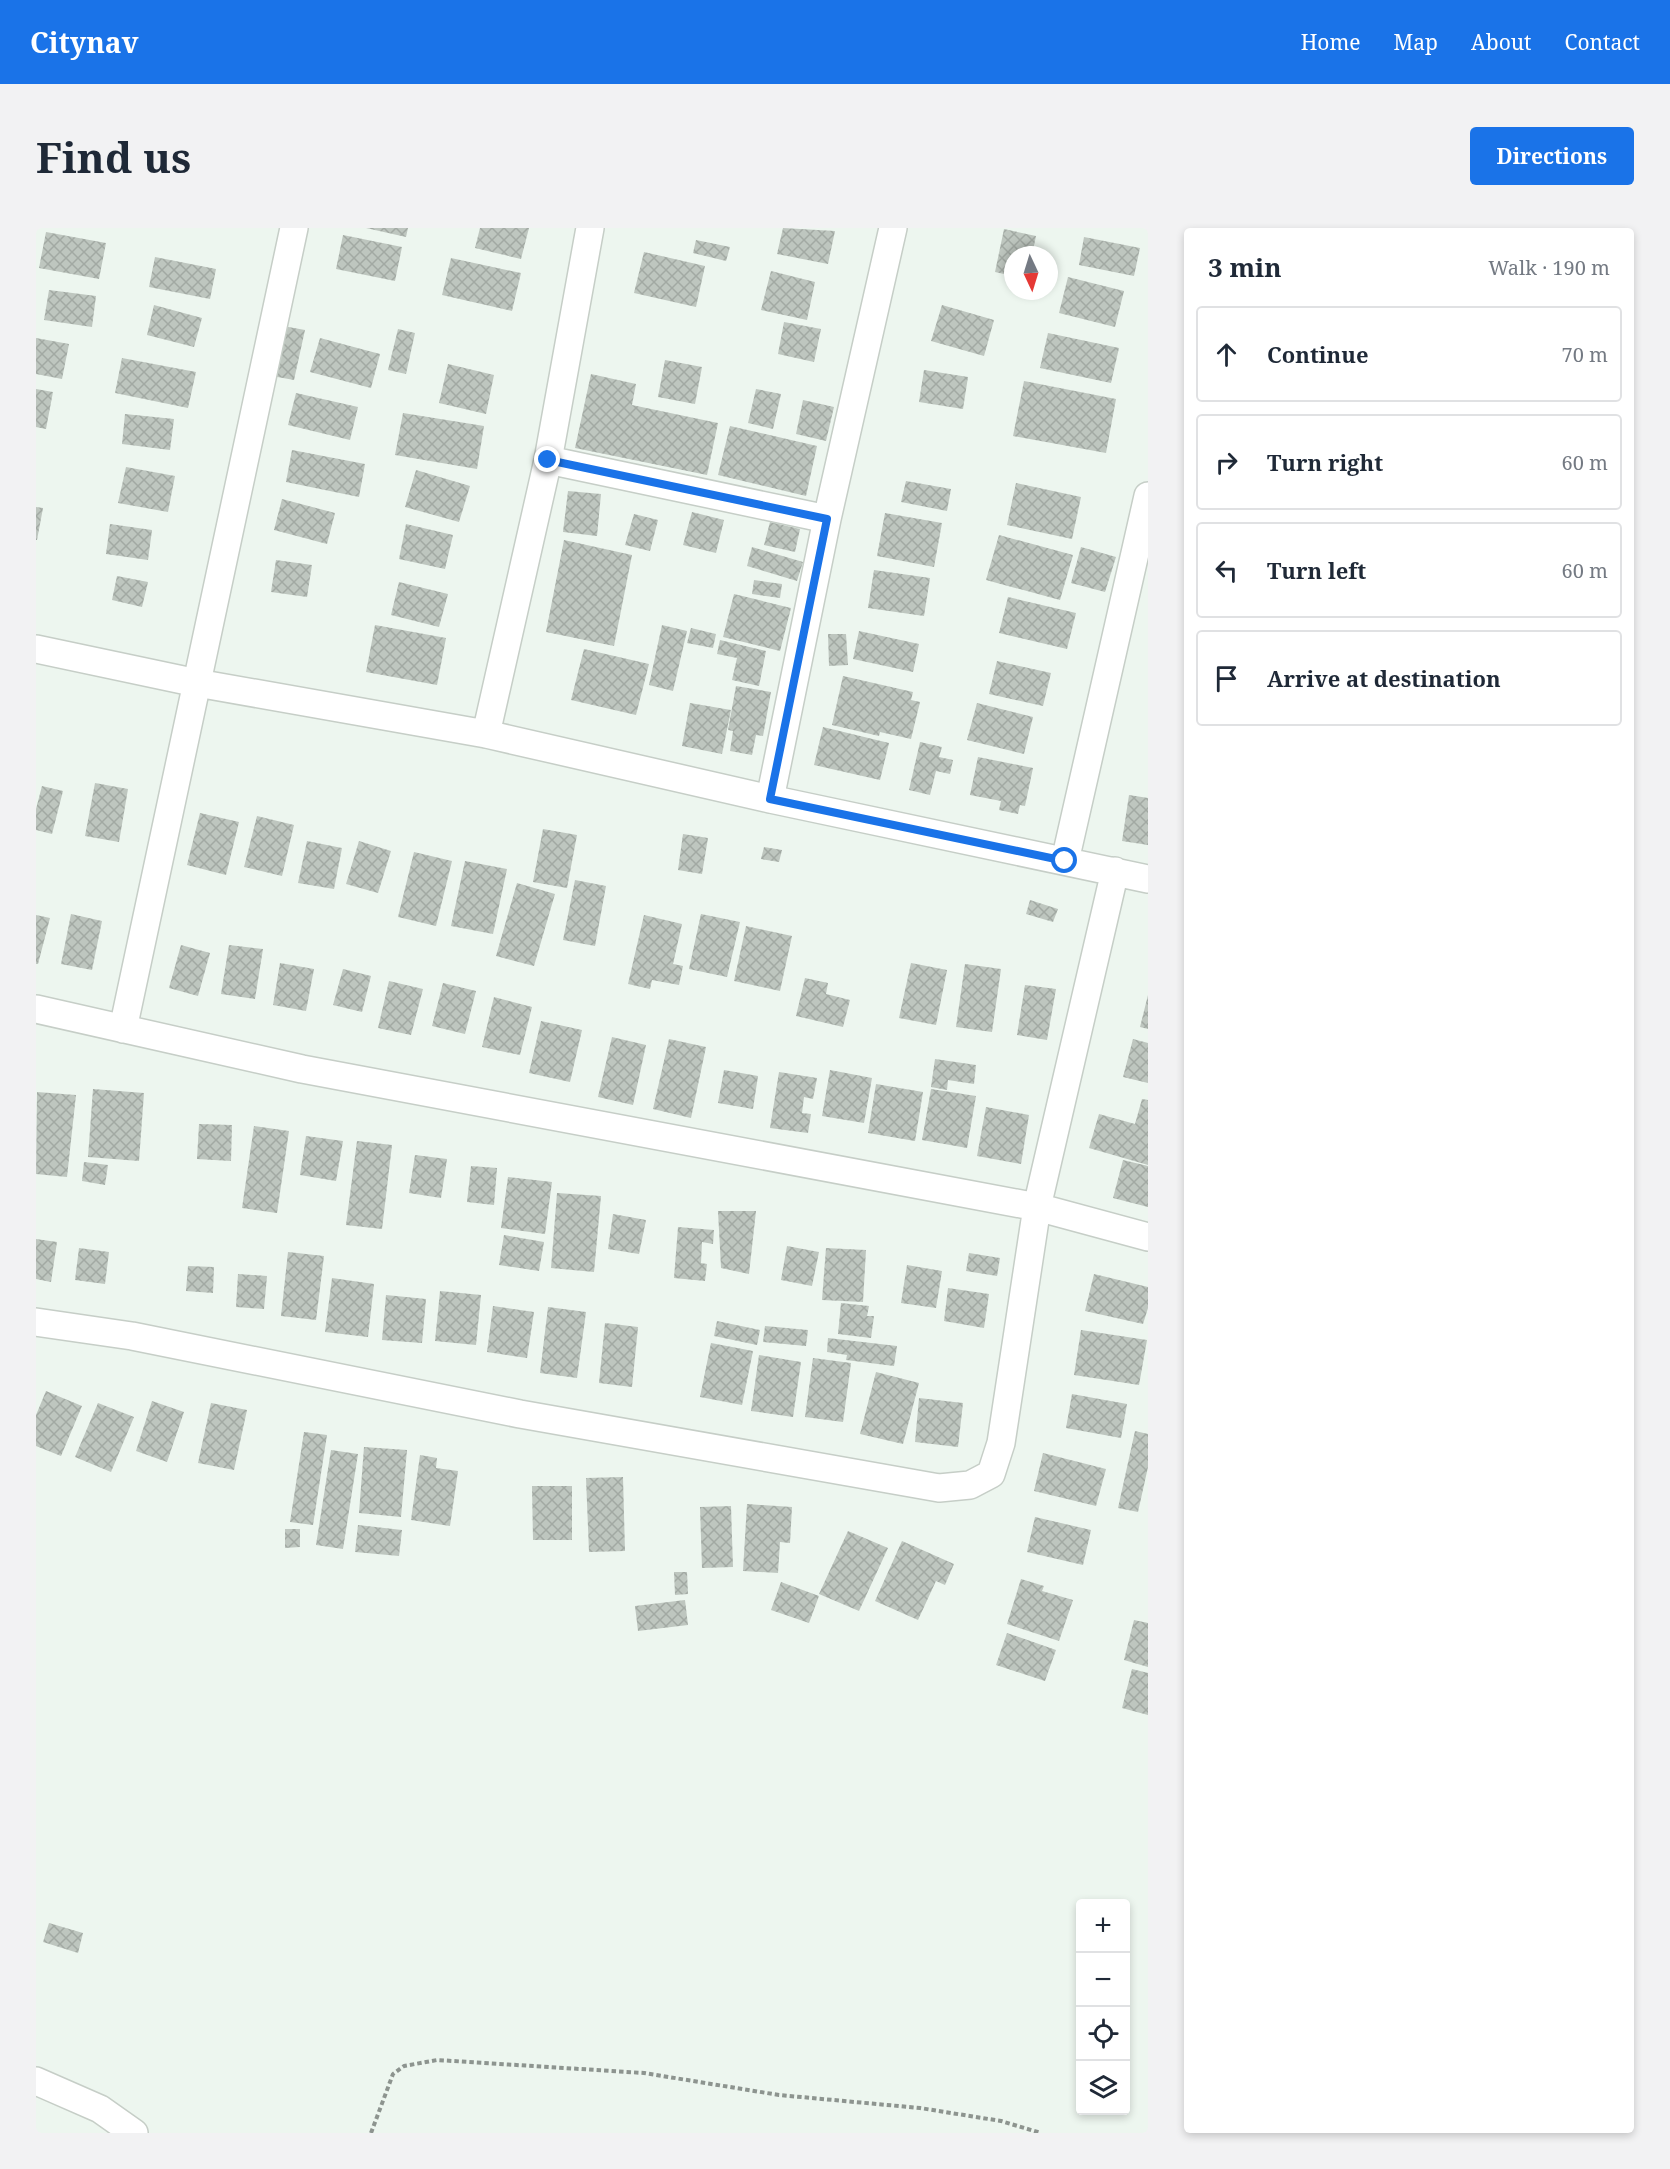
<!DOCTYPE html>
<html lang="en">
<head>
<meta charset="utf-8">
<style>
	:root { --surface:#fff; --page:#f2f2f3; --text:#1f2937; --muted:#747a83; --line:#e0e1e3; --accent:#1a73e8 }
	body { margin:0; font-family:"Noto Serif",serif; background:var(--page); color:var(--text) }
	.controls { position:absolute; right:18px; bottom:18px; display:grid; overflow:hidden; border-radius:6px; box-shadow:0 3px 9px #0003 }
	.controls button { width:54px; height:54px; display:grid; place-items:center; padding:0; border:0; border-bottom:2px solid var(--line); background:var(--surface); color:var(--text); font:30px sans-serif }
	.compass { position:absolute; left:968px; top:18px; width:54px; height:54px; border-radius:50%; background:var(--surface); box-shadow:0 3px 9px #0003; rotate:176deg }
	.stop { position:absolute; width:18px; height:18px; margin:-14px; border:4px solid #1a73e8; border-radius:50%; background:#fff }
	.stop.end { background:#1a73e8; border-color:#fff; box-shadow:0 2px 6px #0008 }
	.list { margin:0; padding:0; list-style:none }
	h2 { display:flex; justify-content:space-between; align-items:center; height:78px; margin:0; padding:0 24px; font-size:26px }
	h2 small { font-size:20px; font-weight:400; color:var(--muted) }
	.list li { display:grid; grid-template-columns:39px 1fr auto; gap:18px; align-items:center; box-sizing:border-box; height:96px; margin:0 12px 12px; padding:0 12px; border:2px solid var(--line); border-radius:6px }
	.list b { display:block; font-size:22px; white-space:nowrap }
	.list em { font-size:20px; font-style:normal; color:var(--muted) }
	.icon { flex:none; width:33px; height:33px; fill:none; stroke:currentColor; stroke-width:2; stroke-linecap:round; stroke-linejoin:round }
	.map { position:relative; flex:none; width:1112px; height:1905px; overflow:hidden; border-radius:6px }
	header { display:flex; align-items:center; gap:36px; box-sizing:border-box; height:84px; padding:0 30px; background:var(--accent); color:#fff }
	header strong { font-size:28px }
	nav { display:flex; gap:33px; margin-inline-start:auto; font-size:21px }
	.intro { display:flex; align-items:center; justify-content:space-between; box-sizing:border-box; height:144px; padding:0 36px }
	h1 { margin:0; font-size:42px }
	.button { padding:15px 27px; border-radius:6px; background:var(--accent); color:#fff; font-size:21px; font-weight:700 }
	main { display:flex; gap:36px; padding:0 36px }
	aside { flex:1; background:var(--surface); border-radius:6px; box-shadow:0 3px 9px #0003 }
	.map>svg:first-child { display:block }
</style>
</head>
<body>
<header>
<strong>Citynav</strong>
<nav><a>Home</a><a>Map</a><a>About</a><a>Contact</a></nav>
</header>
<div class="intro"><h1>Find us</h1><a class="button">Directions</a></div>
<main>
<div class="map">
<svg width="1112" height="1905" viewBox="0 0 1112 1905">
	<defs>
		<pattern id="building-cross-hatch" width="8" height="8" patternUnits="userSpaceOnUse" patternTransform="scale(1.5)"><rect width="8" height="8" fill="#bec6bf"/><path d="M0 0l8 8M0 8l8-8" fill="none" stroke="#a2a9a3"/></pattern>
	</defs>
	<rect width="100%" height="100%" fill="#edf6ef"/>
	<path fill="url(#building-cross-hatch)" d="M330,0h42l-2,9z
		M444,0h49l-8,31 -46,-11z
		M747,0l52,3 -7,33 -51,-10z
		M968,1l32,7 -4,19h-19v21l-18,-4z
		M10,4l60,11 -7,36 -60,-11z
		M307,7l59,12 -7,34 -59,-12z
		M1048,9l56,11 -6,28 -55,-11z
		M660,12l34,7 -4,14 -33,-8z
		M608,24l61,14 -9,41 -62,-14z
		M119,29l61,12 -6,30 -61,-12z
		M415,30l70,15 -9,38 -70,-16z
		M735,43l44,11 -8,38 -46,-10z
		M1032,49l56,14 -9,36 -56,-14z
		M13,62l47,6 -4,31 -48,-7z
		M118,77l48,13 -8,29 -47,-12z
		M906,77l52,15 -10,36 -53,-15z
		M748,94l37,7 -7,33 -36,-8z
		M247,98l22,4 -11,50 -22,-4z
		M362,101l17,4 -9,41 -18,-4z
		M1012,105l71,15 -8,35 -71,-15z
		M0,110l33,6 -7,35 -26,-5z
		M284,110l60,16 -9,34 -61,-16z
		M86,130l74,14 -8,36 -73,-15z
		M629,132l37,7 -7,37 -37,-7z
		M412,136l46,11 -8,39 -47,-11z
		M888,142l44,7 -5,32 -44,-7z
		M555,146l45,10 -4,21 86,18 -11,52 -132,-27z
		M988,153l92,18 -10,54 -93,-17z
		M0,161l17,3 -7,37 -10,-2z
		M720,161l25,5 -8,35 -25,-6z
		M260,165l62,14 -8,33 -62,-15z
		M767,172l31,7 -8,34 -30,-7z
		M367,185l81,13 -7,43 -82,-14z
		M89,186l49,5 -4,31 -48,-6z
		M694,198l87,20 -11,50 -88,-21z
		M256,222l73,14 -6,33 -73,-15z
		M90,239l49,9 -7,36 -50,-9z
		M380,242l54,16 -11,36 -54,-15z
		M870,253l45,8 -4,22 -46,-9z
		M980,255l65,14 -9,42 -65,-14z
		M532,263l33,3 -4,42 -34,-4z
		M246,271l53,14 -8,31 -53,-14z
		M0,279l7,1 -6,32h-1z
		M656,284l32,8 -8,33 -33,-8z
		M849,285l57,10 -8,44 -57,-11z
		M598,286l24,6 -8,31 -25,-6z
		M734,294l30,7 -5,23 -31,-7z
		M74,296l42,6 -4,30 -42,-6z
		M370,296l47,11 -8,34 -46,-10z
		M963,307l74,20 -13,45 -74,-20z
		M528,312l68,15 -18,91 -68,-14z
		M716,319l51,15 -6,19 -50,-15z
		M1045,319l35,10 -11,35 -34,-9z
		M240,332l36,5 -5,32 -36,-5z
		M838,342l56,8 -6,38 -56,-8z
		M81,348l31,6 -6,25 -30,-7z
		M718,352l28,4 -2,14 -28,-4z
		M363,354l49,12 -9,33 -48,-12z
		M698,366l57,14 -11,43 -57,-14z
		M972,369l68,16 -9,36 -68,-16z
		M339,397l71,13 -9,47 -71,-13z
		M626,397l25,6 -14,60 -24,-6z
		M655,400l25,6 -3,14 -26,-5z
		M823,403l60,13 -6,28 -60,-13z
		M792,406h18l2,31 -19,1z
		M684,412l46,11 -7,35 -27,-6 5,-22 -20,-4z
		M548,421l65,15 -13,51 -65,-15z
		M961,433l54,12 -8,33 -54,-12z
		M807,448l70,16 -2,8 9,2 -9,37 -31,-7 -1,4 -47,-11z
		M700,458l35,6 -8,44 -7,-1 -4,20 -22,-4 3,-20 -5,-1z
		M654,475l41,7 -9,44 -40,-8z
		M941,475l56,14 -9,37 -57,-14z
		M787,499l66,16 -9,37 -66,-15z
		M884,514l22,5 -3,10 14,3 -3,14 -14,-3 -6,24 -21,-5z
		M942,529l55,11 -8,38 -5,-1 -2,9 -19,-4 2,-9 -31,-6z
		M59,555l33,6 -9,53 -34,-6z
		M6,558l21,5 -11,43 -16,-4v-21z
		M1093,567l19,3v47l-26,-4z
		M164,585l39,9 -13,53 -39,-10z
		M221,588l37,9 -12,51 -38,-9z
		M507,601l34,6 -10,53 -34,-6z
		M647,606l25,4 -6,36 -24,-4z
		M271,613l35,7 -8,41 -36,-6z
		M323,613l32,10 -13,42 -32,-9z
		M728,619l18,3 -3,12 -18,-3z
		M378,624l38,9 -16,65 -38,-9z
		M429,633l42,8 -14,65 -42,-8z
		M539,652l31,6 -11,60 -32,-6z
		M481,655l38,11 -21,72 -38,-10z
		M994,672l28,9 -5,13 -27,-8z
		M35,686l31,7 -10,49 -31,-6z
		M665,686l39,8 -13,55 -38,-8z
		M0,687l14,3 -12,46h-2z
		M608,687l38,9 -9,40 10,2 -4,19 -27,-5 -2,9 -22,-5z
		M710,698l46,10 -12,55 -46,-10z
		M145,717l29,8 -12,43 -29,-8z
		M193,717l34,4 -8,50 -34,-5z
		M244,735l34,6 -8,42 -33,-6z
		M875,735l36,7 -11,55 -37,-7z
		M929,736l36,5 -9,63 -36,-5z
		M307,741l28,7 -9,36 -29,-7z
		M769,750l23,5 -2,11 24,6 -7,27 -47,-11z
		M353,753l34,8 -12,46 -33,-7z
		M407,755l33,8 -11,43 -33,-8z
		M989,757l31,4 -9,51 -30,-5z
		M1112,767v34l-8,-2z
		M458,769l38,10 -12,48 -38,-8z
		M505,793l41,9 -12,52 -41,-9z
		M576,809l34,8 -13,60 -35,-8z
		M633,811l37,8 -15,71 -38,-9z
		M1097,811l15,4v40l-25,-6z
		M899,831l41,6 -2,19 -26,-4 -1,10 -16,-3z
		M688,842l34,6 -5,33 -35,-6z
		M794,842l42,8 -8,45 -42,-7z
		M743,844l38,6 -4,21 -9,-2 -2,16 9,1 -3,19 -38,-5z
		M840,856l47,8 -8,49 -47,-8z
		M57,861l51,4 -5,68 -51,-4z
		M895,861l45,7 -9,52 -45,-8z
		M1,864l39,3 -9,82 -31,-3z
		M1106,871l6,1v65l-59,-17 10,-34 36,10z
		M950,879l43,8 -8,49 -44,-8z
		M163,896l33,1 -1,36 -34,-2z
		M218,898l35,5 -12,82 -35,-5z
		M270,908l37,5 -7,40 -36,-6z
		M321,913l35,4 -10,84 -36,-4z
		M379,927l32,4 -6,39 -32,-5z
		M1087,932l25,6v41l-35,-9z
		M48,934l24,3 -3,20 -23,-4z
		M435,938l26,2 -3,37 -27,-3z
		M472,949l44,5 -7,52 -44,-6z
		M521,965l44,3 -7,76 -43,-4z
		M682,983h38l-7,63 -28,-6z
		M577,986l33,6 -7,34 -31,-5z
		M642,999l36,3 -1,14 -11,-2 -1,21 6,1 -2,17 -31,-3z
		M468,1007l40,7 -5,29 -40,-6z
		M0,1011l21,3 -6,40 -15,-3z
		M751,1018l32,6 -7,34 -31,-6z
		M43,1020l30,4 -4,32 -30,-4z
		M790,1020l40,2 -3,52 -41,-2z
		M252,1024l36,4 -8,64 -35,-4z
		M933,1025l31,5 -3,18 -31,-5z
		M871,1037l35,6 -6,37 -35,-5z
		M152,1038l26,1 -1,26 -27,-2z
		M202,1046l29,2 -3,33 -28,-2z
		M1058,1046l54,13v21l-5,16 -58,-13z
		M296,1050l42,6 -6,53 -43,-5z
		M912,1060l41,6 -5,34 -40,-7z
		M404,1063l41,4 -5,50 -41,-4z
		M350,1067l40,4 -4,44 -40,-3z
		M805,1075l28,3 -2,10h7l-3,22 -33,-4z
		M457,1078l41,6 -7,46 -40,-6z
		M512,1079l38,5 -9,66 -37,-5z
		M681,1093l43,9 -3,15 -43,-9z
		M569,1095l33,4 -6,60 -33,-4z
		M729,1098l43,4 -2,16 -43,-4z
		M1045,1102l66,10 -8,45 -65,-10z
		M792,1110l69,8 -3,20 -48,-6 1,-5 -20,-3z
		M675,1115l42,8 -11,54 -42,-8z
		M723,1127l42,7 -8,55 -42,-6z
		M777,1130l38,5 -8,59 -38,-5z
		M840,1144l43,11 -16,61 -43,-10z
		M10,1163l36,15 -21,50 -25,-10v-31z
		M1036,1166l55,10 -6,34 -55,-10z
		M883,1170l44,5 -5,44 -43,-5z
		M116,1173l32,11 -17,50 -31,-11z
		M62,1175l36,14 -23,55 -36,-15z
		M175,1175l36,7 -13,60 -36,-7z
		M1099,1203l13,3v33l-10,45 -20,-4z
		M268,1204l23,3 -14,90 -23,-3z
		M328,1219l43,3 -6,67 -42,-4z
		M295,1222l27,4 -15,95 -27,-4z
		M1007,1225l63,16 -10,37 -62,-15z
		M384,1227l17,3 -1,10 22,3 -8,55 -39,-6z
		M587,1249l2,74 -36,1 -3,-74z
		M496,1258h40v54h-39z
		M711,1276l45,3 -2,36 -10,-1 -2,31 -35,-2z
		M695,1278l2,61 -31,1 -2,-61z
		M999,1289l56,13 -8,35 -56,-13z
		M322,1297l44,5 -3,26 -44,-4z
		M249,1301h15v18l-15,1z
		M812,1303l40,17 -29,63 -40,-17z
		M866,1313l52,23 -9,21 -9,-4 -18,39 -43,-19z
		M638,1344h13l1,22 -13,1z
		M985,1351l23,7 -2,5 31,9 -14,41 -52,-17z
		M745,1354l38,14 -10,27 -38,-13z
		M649,1372l3,25 -50,6 -3,-25z
		M1098,1392l14,3v44l-24,-7z
		M971,1405l49,17 -11,31 -49,-16z
		M1096,1441l16,4v42l-26,-7z
		M13,1695l34,10 -5,20 -35,-11z"/>
	<g fill="none" stroke-linecap="round" stroke-linejoin="round">
		<g stroke="#c6cec7" stroke-width="30">
			<path id="minor" d="M512,232l279,59
				M0,421l161,34 289,51 284,65 378,80
				M450,506l62,-274 42,-232
				M734,571l57,-280 66,-291
				M1029,633l83,-365
				M0,781l266,60 735,138 111,30
				M87,801l171,-801
				M0,1094l96,14 388,78 419,74 31,-3 21,-11 10,-31 36,-236 78,-336
				M0,1853l64,28 34,24"/>
		</g>
		<path stroke="#8d948f" stroke-width="4" stroke-dasharray="4.5 3" stroke-linecap="butt" d="M335,1905l22,-59 11,-8 33,-6 207,13 135,22 141,13 81,13 40,12"/>
		<use href="#minor" stroke="#fff" stroke-width="27"/>
	</g>
	<g fill="none" stroke-linecap="round" stroke-linejoin="round">
		<path stroke="#1a73e8" stroke-width="8" d="M512,232l279,59 -57,280 295,62"/>
	</g>
</svg>
<div class="controls">
<button>+</button>
<button>−</button>
<button><svg class="icon" aria-label="locate" viewBox="0 0 24 24"><circle cx="12" cy="12" r="6"/><path d="M12 2v4M12 18v4M2 12h4M18 12h4"/></svg></button>
<button><svg class="icon" aria-label="layers" viewBox="0 0 24 24"><path d="M12 4l9 5-9 5-9-5zM3 14l9 5 9-5"/></svg></button>
</div>
<svg class="compass" viewBox="-18 -18 36 36"><path d="M0-13l5 13h-10z" fill="#e53935"/><path d="M0 13l5-13h-10z" fill="#747a83"/></svg>
<div class="stop" style="left:1029px;top:633px"></div>
<div class="stop end" style="left:512px;top:232px"></div>
</div>
<aside>
<h2>3 min<small>Walk · 190 m</small></h2>
<ul class="list">
<li><svg class="icon" aria-label="ahead" viewBox="0 0 24 24"><path d="M12 20V5M6 11l6-6 6 6"/></svg><div><b>Continue</b></div><em>70 m</em></li>
<li><svg class="icon" aria-label="right" viewBox="0 0 24 24"><path d="M7 20v-9h11M14 6l5 5-5 5"/></svg><div><b>Turn right</b></div><em>60 m</em></li>
<li><svg class="icon" aria-label="left" viewBox="0 0 24 24"><path d="M17 20v-9H6M10 6l-5 5 5 5"/></svg><div><b>Turn left</b></div><em>60 m</em></li>
<li><svg class="icon" aria-label="arrive" viewBox="0 0 24 24"><path d="M6 21V4h12l-3 4 3 4H6"/></svg><div><b>Arrive at destination</b></div></li>
</ul>
</aside>
</main>
</body>
</html>
